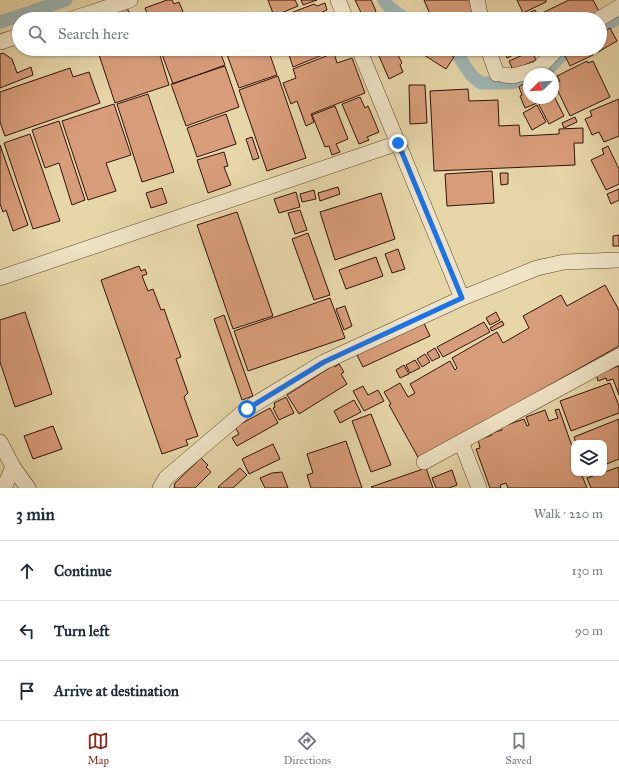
<!DOCTYPE html>
<html lang="en">
<head>
<meta charset="utf-8">
<style>
	:root { --surface:#fff; --page:#f2f2f3; --text:#1f2937; --muted:#747a83; --line:#e0e1e3; --accent:#8f2418 }
	body { margin:0; font-family:"IM FELL Great Primer",serif; background:var(--page); color:var(--text) }
	.controls { position:absolute; right:12px; bottom:12px; display:grid; overflow:hidden; border-radius:8px; box-shadow:0 1px 3px #0004 }
	.controls button { width:36px; height:36px; display:grid; place-items:center; padding:0; border:0; border-bottom:1px solid var(--line); background:var(--surface); color:var(--text); font:20px sans-serif }
	.compass { position:absolute; left:523px; top:68px; width:36px; height:36px; border-radius:50%; background:var(--surface); box-shadow:0 1px 3px #0004; rotate:246deg }
	.stop { position:absolute; width:12px; height:12px; margin:-9px; border:3px solid #1a73e8; border-radius:50%; background:#fff }
	.stop.end { background:#1a73e8; border-color:#fff; box-shadow:0 1px 4px #0008 }
	.list { margin:0; padding:0; list-style:none }
	h2 { display:flex; justify-content:space-between; align-items:center; height:52px; margin:0; padding:0 16px; font-size:17px }
	h2 small { font-size:13px; font-weight:400; color:var(--muted) }
	.list li { display:grid; grid-template-columns:26px 1fr auto; gap:12px; align-items:center; box-sizing:border-box; height:60px; padding:0 16px; border-top:1px solid var(--line) }
	.list b { display:block; font-size:15px; white-space:nowrap }
	.list em { font-size:13px; font-style:normal; color:var(--muted) }
	.icon { flex:none; width:22px; height:22px; fill:none; stroke:currentColor; stroke-width:2; stroke-linecap:round; stroke-linejoin:round }
	.map { position:relative; flex:none; width:619px; height:488px; overflow:hidden }
	.search { position:absolute; background:var(--surface); box-shadow:0 1px 3px #0004; left:12px; right:12px; top:12px; height:44px; display:flex; align-items:center; gap:10px; box-sizing:border-box; padding:0 14px; border-radius:22px; color:var(--muted); font-size:15px }
	.sheet { height:232px; background:var(--surface) }
	nav { display:flex; justify-content:space-around; align-items:center; box-sizing:border-box; height:56px; border-top:1px solid var(--line); background:var(--surface); font-size:11px; color:var(--muted) }
	nav a { display:grid; justify-items:center; gap:2px }
	nav .on { color:var(--accent) }
	.map>svg:first-child { display:block }
</style>
</head>
<body>
<div class="map">
<svg width="619" height="488" viewBox="0 0 619 488">
	<rect width="100%" height="100%" fill="#e6d6a8"/>
	<filter id="stains"><feTurbulence type="fractalNoise" baseFrequency=".005" numOctaves="4"/><feColorMatrix values="0 0 0 0 .2 0 0 0 0 .09 0 0 0 0 .02 0 0 0 .5 -.17"/></filter>
	<radialGradient id="worn" r=".72"><stop offset=".6" stop-color="#630" stop-opacity="0"/><stop offset="1" stop-color="#630" stop-opacity=".3"/></radialGradient>
	<g fill="none" stroke-linecap="round" stroke-linejoin="round">
		<path stroke="#9db6b5" stroke-width="13" d="M384,0l5,7 16,12
			M0,22l66,-22
			M600,28l14,-8
			M454,49l17,26 10,8h28l16,-3
			M543,74l25,-25"/>
	</g>
	<path fill="#d79c79" stroke="#321306" d="M167,0h5l2,4 5,-2 7,17h-37l-4,-11z
		M268,0h27l3,6 -24,10z
		M301,0h16l-14,5z
		M355,0h16l5,11 -6,8h-6z
		M424,0h45l7,16 -7,3h-37z
		M517,0h29v2l-23,11z
		M569,0h24l7,13 -13,6 -70,-1 18,-8 3,5z
		M325,3l2,7 -7,3 3,6h-48l39,-15 3,2z
		M127,7l4,12h-40z
		M610,28l7,13 -19,11 -1,-3h3v-15z
		M97,49h61l11,36 -54,18z
		M160,49h59l6,16 -52,19z
		M225,49h43l9,26 -38,13z
		M287,49h42l1,3 -37,15z
		M376,49h19l7,14 -2,2 3,7 -14,7z
		M428,49h13l13,8 -8,12 -22,-14z
		M503,49h21v1l-17,8z
		M573,49h17l3,6 -23,11 -5,-10 3,-1 -2,-3z
		M532,51l4,9 -23,10 -4,-9z
		M3,53l9,6 5,14 14,-6 2,8 -33,13v-34z
		M334,53l3,10 15,-5 13,35 -54,21 3,8 -8,4 -9,-25 -6,3 -8,-21 13,-5 -3,-9z
		M587,61l1,2 5,-2 17,36 -40,19 -16,-33 6,-2 -3,-5z
		M225,66l14,41 -53,19 -15,-42z
		M70,68l3,9 16,-5 11,31 -95,33 -5,-14v-30z
		M278,76l28,82 -39,13 -28,-81z
		M529,82v16h6l2,5 -12,5 -5,-12 2,-1 -3,-8 5,-4z
		M409,85h16l2,38 -17,1z
		M468,89l1,12 29,-1 1,26 20,-1 1,11 39,-2v-5l24,-1v15h-9l1,22 -141,6 -4,-80z
		M148,94l26,78 -32,10 -25,-78z
		M553,94l11,22 -15,8 -13,-25 17,-1z
		M360,97l5,11 3,-2 11,26 -12,5 2,3 -10,4 -17,-40z
		M619,99v37l-15,6 -5,-10 -7,3 -7,-16 7,-3 -2,-5z
		M114,104l17,51 -25,8 10,28 -28,9 -26,-79z
		M537,105l9,17 -14,8 -9,-17z
		M335,106l13,33 -12,5 4,8 -8,3 -3,-9 -4,1 -13,-32z
		M226,114l10,30 -39,13 -10,-29z
		M575,117l2,5 -13,6 -2,-5z
		M59,121l26,79 -13,5 -13,-42 -14,5 -13,-38z
		M30,134l30,87 -27,8 -29,-86z
		M252,137l7,21 -6,2 -7,-21z
		M0,145l28,80 -15,6 -7,-21 -3,2 -3,-8z
		M608,146l11,23v15l-13,6 -15,-30 13,-6 -2,-5z
		M224,152l4,14 -4,1 7,18 -23,8 -11,-33z
		M492,171l2,32 -47,3 -2,-32z
		M500,173h8v11l-7,1z
		M338,187l2,7 -20,7 -2,-8z
		M162,188l5,15 -16,5 -5,-15z
		M619,189v11l-8,4 -4,-10z
		M314,190l2,9 -14,3 -2,-8z
		M296,192l4,15 -21,6 -5,-14z
		M381,193l14,46 -60,21 -15,-48z
		M300,210l7,20 -12,4 -7,-21z
		M237,212l36,104 -40,13 -36,-104z
		M308,233l22,62 -16,5 -22,-61z
		M619,235v11h-6v-10z
		M398,249l7,20 -13,4 -7,-19z
		M376,257l7,19 -37,13 -7,-19z
		M139,266l2,5 4,-2 2,5 -5,2 6,15 5,-2 8,21 3,-1 17,48 -5,2 12,34 -4,4 14,39 -12,4 2,5 -26,9 -61,-174z
		M605,285l14,25v36l-200,113 -30,-54 2,-1 -7,-12 16,-9 8,14 7,-4 -5,-9 40,-23 5,9 2,-2 -5,-10 45,-26 6,11 26,-15 -6,-12 38,-21 6,11z
		M330,298l15,40 -97,33 -14,-40z
		M345,306l7,20 -8,4 -8,-21z
		M25,312l27,82 -37,13 -15,-45v-42z
		M496,312l4,8 -10,5 -4,-7z
		M224,315l29,81 -11,4 -28,-81z
		M423,321l7,15 -67,31 -7,-14z
		M502,321l2,4 -12,6 -2,-3z
		M484,322l6,10 -47,25 -6,-10z
		M435,348l5,9 -8,4 -5,-8z
		M425,354l5,8 -8,5 -5,-8z
		M415,360l5,8 -10,5 -4,-8z
		M339,364l5,8 -3,2 6,10 -48,30 -12,-19 47,-30 1,2z
		M404,365l5,9 -9,4 -4,-8z
		M619,366v29l-6,-16 -6,2 -1,-3 -8,3 -3,-10h10z
		M610,383l9,23v7l-48,18 -11,-30z
		M363,386l5,9 10,-5 6,11 -20,10 -11,-20z
		M286,397l8,16 -15,7 -6,-12 2,-1 -1,-4z
		M354,400l7,12 -21,11 -6,-12z
		M270,408l8,15 -41,23 -5,-8 7,-4 -4,-7z
		M559,409l15,43v21h7l6,15h-79l-2,-5 -6,2 1,3h-11l-14,-39 4,-1 -2,-8 14,-5v-2l10,-3 -1,-3 23,-8 3,7 2,-1 -3,-8 19,-7 4,11 9,-3 -3,-8z
		M371,414l20,51 -20,7 -19,-51z
		M619,419v40l-15,6v-22h-28l-2,-6z
		M53,426l9,23 -29,10 -9,-23z
		M346,441l16,47h-51l-4,-13 6,-2 -6,-19z
		M273,444l7,15 -31,15 -7,-15z
		M201,458l7,7 -2,2 5,5 -16,16h-21l1,-5z
		M619,467v21h-28l-4,-10z
		M240,468l7,7 -14,13h-14l-1,-1z
		M426,468l7,20h-61l-1,-1z
		M452,470l5,15 -8,3h-13l-4,-10z
		M282,472l6,16h-23l-5,-10 12,-5z"/>
	<g fill="none" stroke-linecap="round" stroke-linejoin="round">
		<g stroke="#5f442e" stroke-width="16">
			<path id="minor" d="M338,0l8,19
				M477,0l4,19
				M72,19l58,-19
				M599,19l20,-12
				M0,42l19,-6
				M359,49l103,249
				M488,49l9,25
				M504,75l9,1 25,-7 19,-20
				M0,278l398,-135
				M0,442l13,25 15,21
				M461,442l18,46
				M424,462l195,-106
				M0,485l4,3 9,-21
				M160,488l6,-10 81,-69 77,-47 138,-64 75,-30 27,-6 55,-2"/>
		</g>
		<use href="#minor" stroke="#efe4c6" stroke-width="15"/>
	</g>
	<g fill="none" stroke-linecap="round" stroke-linejoin="round">
		<path stroke="#1a73e8" stroke-width="5" d="M247,409l77,-47 138,-64 -64,-155"/>
	</g>
	<rect width="100%" height="100%" filter="url(#stains)"/>
	<rect width="100%" height="100%" fill="url(#worn)"/>
</svg>
<div class="controls">
<button><svg class="icon" aria-label="layers" viewBox="0 0 24 24"><path d="M12 4l9 5-9 5-9-5zM3 14l9 5 9-5"/></svg></button>
</div>
<svg class="compass" viewBox="-18 -18 36 36"><path d="M0-13l5 13h-10z" fill="#e53935"/><path d="M0 13l5-13h-10z" fill="#747a83"/></svg>
<div class="stop" style="left:247px;top:409px"></div>
<div class="stop end" style="left:398px;top:143px"></div>
<div class="search"><svg class="icon" aria-label="search" viewBox="0 0 24 24"><circle cx="10" cy="10" r="6"/><path d="M15 15l6 6"/></svg>Search here</div>
</div>
<section class="sheet">
<h2>3 min<small>Walk · 220 m</small></h2>
<ul class="list">
<li><svg class="icon" aria-label="ahead" viewBox="0 0 24 24"><path d="M12 20V5M6 11l6-6 6 6"/></svg><div><b>Continue</b></div><em>130 m</em></li>
<li><svg class="icon" aria-label="left" viewBox="0 0 24 24"><path d="M17 20v-9H6M10 6l-5 5 5 5"/></svg><div><b>Turn left</b></div><em>90 m</em></li>
<li><svg class="icon" aria-label="arrive" viewBox="0 0 24 24"><path d="M6 21V4h12l-3 4 3 4H6"/></svg><div><b>Arrive at destination</b></div></li>
</ul>
</section>
<nav>
<a class="on"><svg class="icon" aria-label="map" viewBox="0 0 24 24"><path d="M3 6l6-2 6 2 6-2v14l-6 2-6-2-6 2zM9 4v14M15 6v14"/></svg>Map</a>
<a><svg class="icon" aria-label="directions" viewBox="0 0 24 24"><path d="M12 3l9 9-9 9-9-9zM9 14v-3h6M13 9l2 2-2 2"/></svg>Directions</a>
<a><svg class="icon" aria-label="saved" viewBox="0 0 24 24"><path d="M7 4h10v16l-5-4-5 4z"/></svg>Saved</a>
</nav>
</body>
</html>
